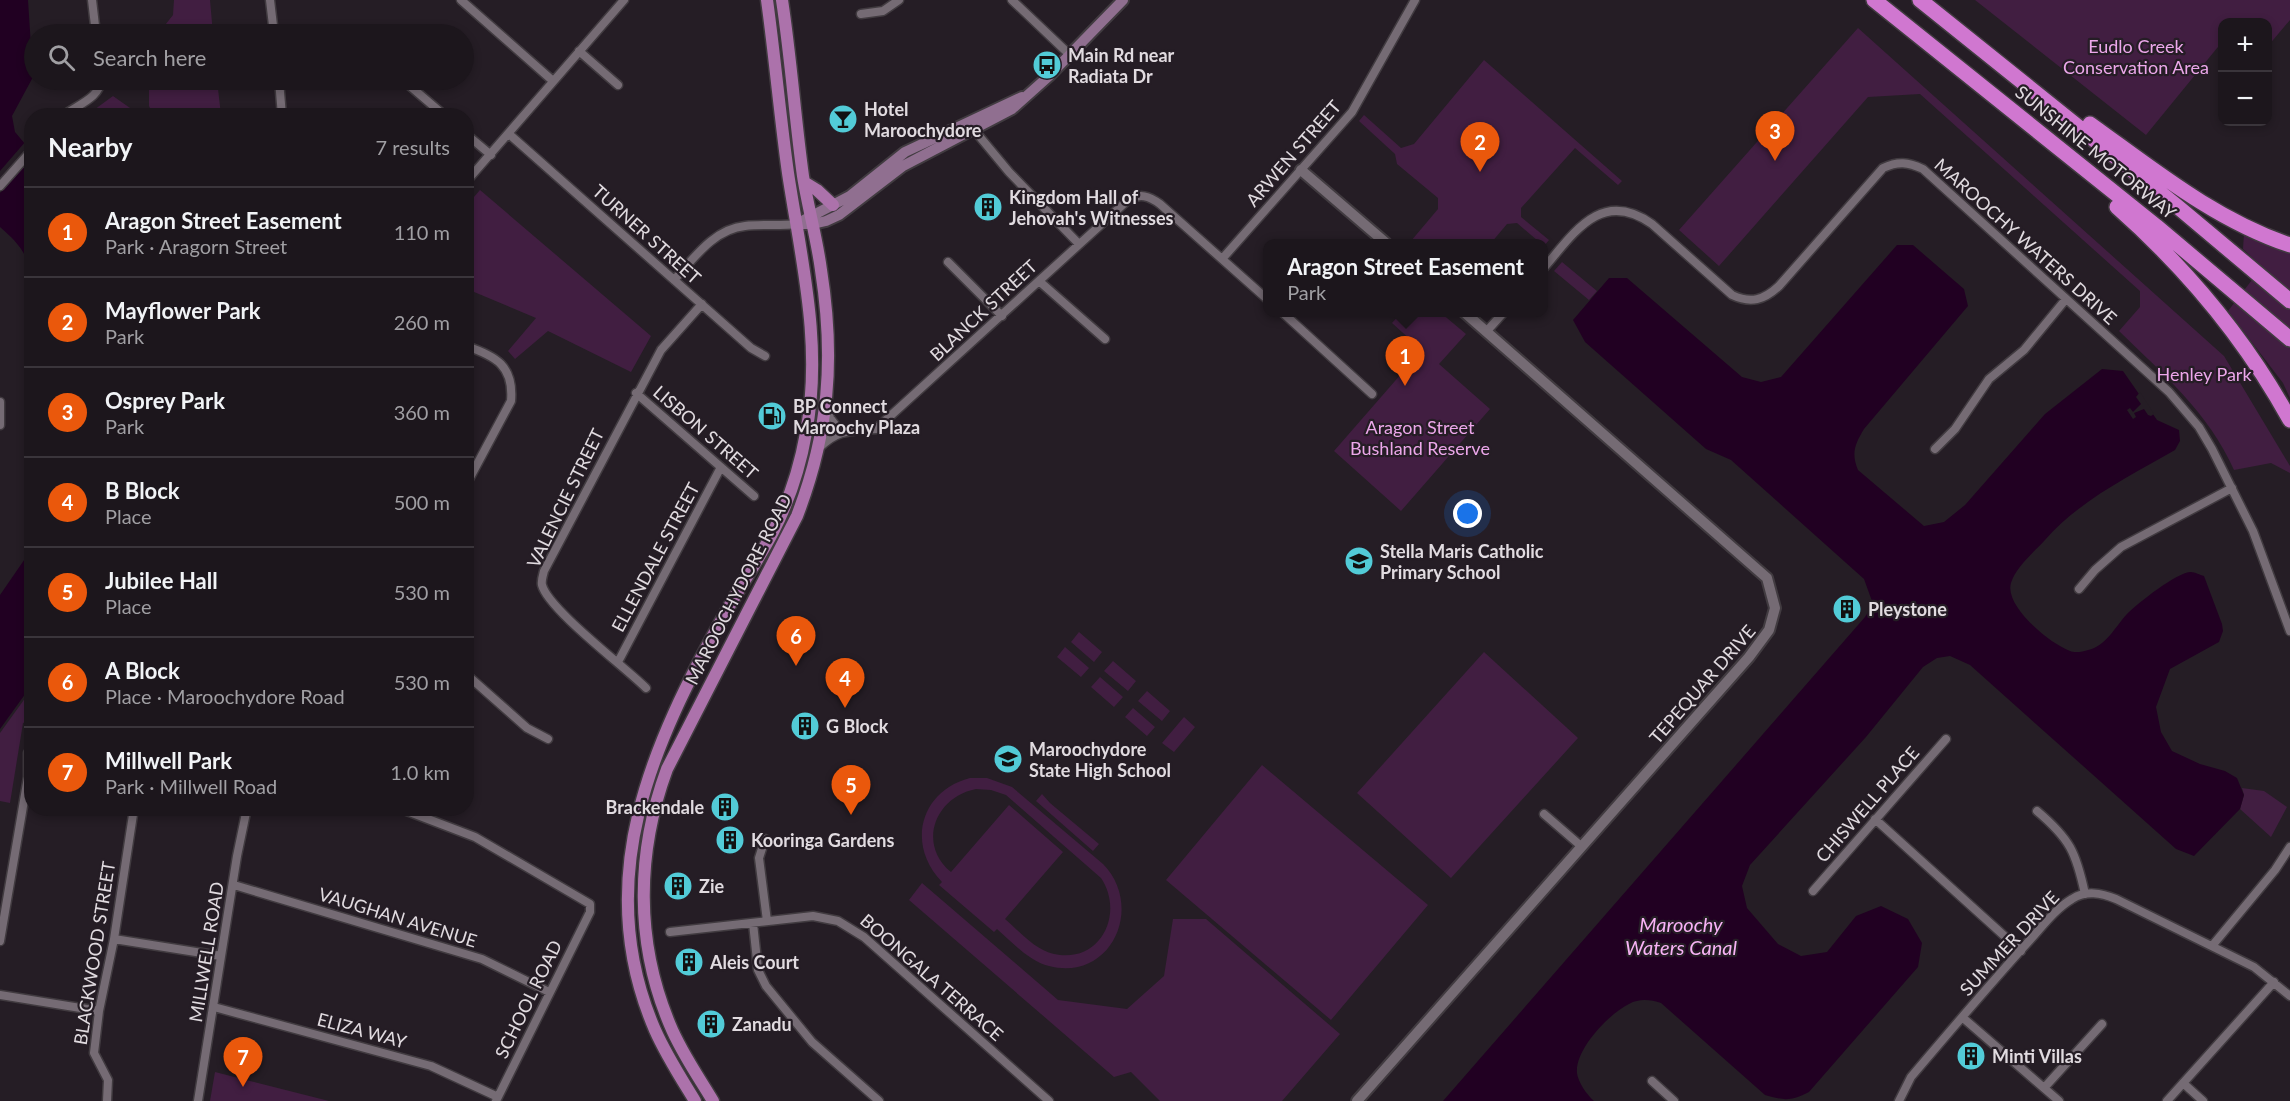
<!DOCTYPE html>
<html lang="en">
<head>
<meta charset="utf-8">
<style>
	:root { --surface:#1c161c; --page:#251f25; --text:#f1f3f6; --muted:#a09fa3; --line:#3a353b; --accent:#ea580c }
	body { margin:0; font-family:Lato,sans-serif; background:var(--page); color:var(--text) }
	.controls { position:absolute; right:18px; top:18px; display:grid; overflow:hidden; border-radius:12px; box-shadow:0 3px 9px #0003 }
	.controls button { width:54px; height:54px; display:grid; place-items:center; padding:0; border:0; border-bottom:2px solid var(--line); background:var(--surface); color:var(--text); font:30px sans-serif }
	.you { position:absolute; left:1468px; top:514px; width:21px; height:21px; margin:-15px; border:4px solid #fff; border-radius:50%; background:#1a73e8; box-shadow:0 0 0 9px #1a73e833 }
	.badge { display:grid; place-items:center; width:39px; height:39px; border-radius:50%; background:var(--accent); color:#fff; font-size:20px; font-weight:700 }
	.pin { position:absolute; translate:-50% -50px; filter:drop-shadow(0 2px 3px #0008) }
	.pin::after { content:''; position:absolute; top:32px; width:21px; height:18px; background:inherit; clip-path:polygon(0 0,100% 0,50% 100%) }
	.popup { position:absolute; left:1263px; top:239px; width:285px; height:78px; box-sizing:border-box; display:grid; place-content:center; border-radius:12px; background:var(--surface); filter:drop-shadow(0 2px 4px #0005); font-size:20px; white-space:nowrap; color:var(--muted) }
	.popup b { font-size:22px; color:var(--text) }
	.popup::after { content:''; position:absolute; left:50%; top:100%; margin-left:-12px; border:12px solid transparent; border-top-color:var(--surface) }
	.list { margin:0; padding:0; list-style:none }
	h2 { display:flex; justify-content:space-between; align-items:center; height:78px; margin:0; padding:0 24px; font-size:26px }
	h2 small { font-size:20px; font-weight:400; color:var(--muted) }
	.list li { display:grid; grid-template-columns:39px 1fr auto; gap:18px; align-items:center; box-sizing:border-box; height:90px; padding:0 24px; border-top:2px solid var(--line) }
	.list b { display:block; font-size:22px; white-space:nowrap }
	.list p { margin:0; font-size:20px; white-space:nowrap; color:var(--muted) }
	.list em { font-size:20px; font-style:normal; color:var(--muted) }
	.icon { flex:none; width:33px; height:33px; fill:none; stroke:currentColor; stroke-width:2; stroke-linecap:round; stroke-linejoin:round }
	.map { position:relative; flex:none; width:2290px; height:1101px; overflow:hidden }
	.search { position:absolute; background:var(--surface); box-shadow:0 3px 9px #0003; left:24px; top:24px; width:450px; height:66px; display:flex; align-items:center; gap:15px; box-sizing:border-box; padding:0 21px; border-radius:33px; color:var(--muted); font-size:22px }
	.panel { position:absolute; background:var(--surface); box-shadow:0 3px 9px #0003; left:24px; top:108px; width:450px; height:708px; border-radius:24px }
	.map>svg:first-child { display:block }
</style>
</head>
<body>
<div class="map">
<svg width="2290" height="1101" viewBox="0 0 2290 1101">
	<rect width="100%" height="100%" fill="#251d25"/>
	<path fill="#411e41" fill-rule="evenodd" d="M174,0h36l3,34h-55l15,-19z
		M1975,0h315v20l-22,26v-24h-46v20l-76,93z
		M1858,28l366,328 66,110v7l-19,-10 -37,7c-25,-57 -71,-96 -115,-139l21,-24v-16l-220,-197 -52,3 -149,169 -40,-36z
		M1484,60l138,121 -4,4 -43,-37 -54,60v9l28,23 -5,6 -27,-23 -10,1 -16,19h-76l-4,-2 27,-32v-11l-41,-34 -2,-10 -36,-33 5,-6 37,33 13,-4z
		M149,80h68l4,35h-68l-4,-9z
		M113,96l27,19h-53z
		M480,190l171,146 -20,36 -83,-41 -33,28 -7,-8 28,-33 -69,-29v-84z
		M2244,234l28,12 18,4v148l-7,-15 -55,-72 34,-44 -19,-18z
		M1562,262l35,29 -8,9 -35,-29z
		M1401,313h40l25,21 -27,30 51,45 -89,102 -67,-60 88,-101 -30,-27z
		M1079,632l23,20 -8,10 -23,-20z
		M1065,647l24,21 -8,9 -24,-20z
		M1484,652l94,86 -127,140 -94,-85z
		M1113,661l23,20 -8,10 -24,-20z
		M1100,677l23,20 -9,10 -23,-20z
		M31,690v31l-8,2 -13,80 -10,-2v-68z
		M1147,691l23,20 -8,10 -24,-20z
		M1133,708l22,19 -8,9 -22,-19z
		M1184,717l11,10 -21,25 -12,-9z
		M1262,765l166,140 -97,115 -165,-140z
		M970,778h17l25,9 91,77c42,43 8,118 -54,102 -20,-5 -36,-23 -52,-37l-3,3 -55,-47 3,-3c-36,-37 -22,-91 28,-104zM976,789l15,1 15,5 95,83c24,36 -1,86 -47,76 -19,-4 -34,-22 -49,-35l58,-67 -54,-47 -58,67c-34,-28 -16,-75 25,-83z
		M2242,788l22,3 23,16 -16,30 -31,-28 4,-14z
		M1042,794l8,9 49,41 -6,7 -57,-50z
		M922,883l136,117 69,9 37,-33 9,-57h33l134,115 -58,67h-122l-29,-29 -17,5 -205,-177z
		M215,1072l114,29h-119z"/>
	<path fill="#210022" d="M0,0h28l5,77 -21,39 3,16 16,19v124c-3,-22 -15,-34 -31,-48z
		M1897,245h16l51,44 4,17 -104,123c-9,15 -13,24 -6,41l66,56 20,-4 21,-17 80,-91 57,-45 21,2 34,49 22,10 1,11 -5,9c-45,26 -95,50 -130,90 -11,12 -29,27 -34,43 -7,23 39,61 59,68 4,2 13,1 18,-1 17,-3 28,-24 39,-36 11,-11 50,-42 64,-42 4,0 9,3 13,4l18,48 1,7 -4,11 -49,27 -14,38 5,25 11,19 28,13 25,7 12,7 7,17 -4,14 -46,47 -18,-7 -206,-184 -20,-9 -13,2 -14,9 -57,70 -116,128 -8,21 5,22 31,36 23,12 26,-4 29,-36 25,-10 27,13 14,24 -4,24 -109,125c-18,9 -24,9 -44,3l-104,-92c-10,-3 -21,-5 -32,1 -20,10 -54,45 -52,69 1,9 10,22 17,28h-151l422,-484 8,-13 -9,-25 -133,-119 -25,-11 -121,-107 -12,-22 36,-42h18l115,99 19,5 20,-5z
		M31,550v136l-31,43v-134z"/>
	<path fill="#251d25" d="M26,141l6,6 -1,11 -31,35v-22z
		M2140,392l14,22 -3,2 -3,-1 -4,-6 -10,4 2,4 -3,2 -6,-9 3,-2 3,4 8,-8 -5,-7z"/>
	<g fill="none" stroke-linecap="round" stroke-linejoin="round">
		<g stroke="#413b40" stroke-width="11">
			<path id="minor" d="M92,0l4,34
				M270,0l4,34
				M461,0l92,81
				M1012,0l58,55
				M861,14l22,-3 16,-11
				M579,51l39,34
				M279,80l3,36
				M403,80l42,36
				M63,116c12,-10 39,-19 37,-36
				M970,125l39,47 70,72
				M466,134l25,21
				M509,134l242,214 14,8
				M466,182l158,-182
				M0,186l32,-36
				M1222,259l130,-147 63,-112
				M948,262l54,54
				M1543,269c31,-36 58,-81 109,-45l80,71c19,9 32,5 47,-9l104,-118c15,-7 25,-6 40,1l246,223 30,35 13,22 41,82 37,100
				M674,280c20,-22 40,-51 71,-54 18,-2 35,0 53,-2
				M1039,281l66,58
				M1282,312l90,82
				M1486,332l18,-20
				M466,346c30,10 48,20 45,55l-45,84
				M636,393l118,103
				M0,402v23
				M828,409l2,9 10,13
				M819,448c19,-19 31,-17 57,-19l252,-229c12,-7 21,-4 32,4l107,95
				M1935,449l20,-20 34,-50 35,-29 42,-51
				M2079,589l16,-19 26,-23 111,-59
				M618,662l103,-195
				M466,674l61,54 21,11
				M646,688c-21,-21 -98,-79 -104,-103 -1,-4 1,-10 2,-14l117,-221 41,-46
				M399,808l76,29 115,67v8l-94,189
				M2037,811c33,28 39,41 48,83
				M1544,814l37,32
				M1875,819l146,132
				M765,839l-6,19 8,63
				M234,885l248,74 67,33
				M1813,891l133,-152
				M753,923l5,47 8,16 46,56 67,59
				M670,932l143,-16 25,5 26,16 185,164
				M114,939l107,17
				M0,941l28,-164v-24l4,-6
				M2212,946l63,-76 15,-23
				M0,995l99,16
				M214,1007l217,59 67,31
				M1962,1017l97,84
				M1652,1081l22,20
				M2183,1083l20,18
				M2044,1088l58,-64
				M107,1101l1,-21 -14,-27 5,-42 15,-72 20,-131
				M198,1101l39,-245 10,-48
				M1899,1101l12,-24c39,-46 78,-92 118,-136 13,-14 26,-32 43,-42 14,-9 29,-6 44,0l138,68 36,29
				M2167,1101l107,-119"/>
		</g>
		<g stroke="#413b40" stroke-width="14">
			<path id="tertiary" d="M1301,170l85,73
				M1357,1101l392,-444 20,-27 6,-22 -8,-30 -303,-266"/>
		</g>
		<g stroke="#413b40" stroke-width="14">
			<path id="secondary" d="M804,220l46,-24 55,-44 117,-55
				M798,224h15l13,-3 13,-6 64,-49 109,-57 37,-33 74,-76"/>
		</g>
		<g stroke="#413b40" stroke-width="15">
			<path id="primary" d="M804,182l13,8 16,15
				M695,1101c-14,-23 -29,-46 -40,-71 -65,-150 -3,-286 71,-418 15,-27 33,-53 47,-80 16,-31 27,-65 33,-99 17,-88 -5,-174 -18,-260 -8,-57 -13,-115 -21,-173
				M713,1101c-15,-25 -32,-49 -43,-76 -35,-83 -34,-172 -3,-256l130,-253c32,-83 38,-157 24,-246 -4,-31 -13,-62 -18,-94 -8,-58 -12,-117 -21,-176"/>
		</g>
		<g stroke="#413b40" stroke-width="18">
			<path id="motorway" d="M1874,0l282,226 134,113
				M1920,0l258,207 112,94
				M2090,124c63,45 125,96 200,121
				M2117,207c69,61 129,133 173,213"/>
		</g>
		<use href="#minor" stroke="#756b74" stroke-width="8"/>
		<use href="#tertiary" stroke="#756b74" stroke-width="10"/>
		<use href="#secondary" stroke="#906f90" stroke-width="10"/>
		<use href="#primary" stroke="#ac72ab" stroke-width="12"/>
		<use href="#motorway" stroke="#d077d0" stroke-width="15"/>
	</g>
	<defs>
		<g id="bus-disc" transform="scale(1.5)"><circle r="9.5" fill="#52cbd7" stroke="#251d25"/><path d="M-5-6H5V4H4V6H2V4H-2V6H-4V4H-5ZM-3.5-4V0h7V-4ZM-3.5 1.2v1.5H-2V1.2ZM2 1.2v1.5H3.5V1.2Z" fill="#111"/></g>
		<g id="bar-disc" transform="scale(1.5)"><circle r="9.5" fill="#52cbd7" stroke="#251d25"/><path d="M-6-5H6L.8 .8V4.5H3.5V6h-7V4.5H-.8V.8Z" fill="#111"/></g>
		<g id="building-disc" transform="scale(1.5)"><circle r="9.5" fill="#52cbd7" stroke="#251d25"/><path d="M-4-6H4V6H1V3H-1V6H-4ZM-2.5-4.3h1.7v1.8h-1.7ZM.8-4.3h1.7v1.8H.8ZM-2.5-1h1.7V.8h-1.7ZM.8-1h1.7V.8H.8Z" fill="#111"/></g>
		<g id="fuel-disc" transform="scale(1.5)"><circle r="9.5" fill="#52cbd7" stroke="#251d25"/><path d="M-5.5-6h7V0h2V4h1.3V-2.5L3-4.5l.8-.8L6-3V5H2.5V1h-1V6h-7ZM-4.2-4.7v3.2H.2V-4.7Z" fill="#111"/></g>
		<g id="school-disc" transform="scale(1.5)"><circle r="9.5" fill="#52cbd7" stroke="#251d25"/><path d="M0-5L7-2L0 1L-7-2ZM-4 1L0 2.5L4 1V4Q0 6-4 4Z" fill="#111"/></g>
	</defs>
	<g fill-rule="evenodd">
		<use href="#bus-disc" x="1047" y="65"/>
		<use href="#bar-disc" x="843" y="119"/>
		<use href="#building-disc" x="988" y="207"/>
		<use href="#fuel-disc" x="772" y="416"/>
		<use href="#school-disc" x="1359" y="561"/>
		<use href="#building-disc" x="1847" y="609"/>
		<use href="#building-disc" x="805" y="726"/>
		<use href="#school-disc" x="1008" y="759"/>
		<use href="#building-disc" x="725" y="807"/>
		<use href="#building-disc" x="730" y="840"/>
		<use href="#building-disc" x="678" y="886"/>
		<use href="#building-disc" x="689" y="962"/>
		<use href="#building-disc" x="711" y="1024"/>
		<use href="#building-disc" x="1971" y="1056"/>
	</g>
	<g text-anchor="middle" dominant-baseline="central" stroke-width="4.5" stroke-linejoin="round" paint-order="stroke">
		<g font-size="18" fill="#eca7ea" stroke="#251d25">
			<text x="2136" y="46">Eudlo Creek<tspan x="2136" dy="21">Conservation Area</tspan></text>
			<text x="2204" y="374">Henley Park</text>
			<text x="1420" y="427">Aragon Street<tspan x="1420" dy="21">Bushland Reserve</tspan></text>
		</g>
		<g font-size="18" font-weight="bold" fill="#e1dbe0" stroke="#251d25" text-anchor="start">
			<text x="1068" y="55">Main Rd near<tspan x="1068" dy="21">Radiata Dr</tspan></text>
			<text x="864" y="109">Hotel<tspan x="864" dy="21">Maroochydore</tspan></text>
			<text x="1009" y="197">Kingdom Hall of<tspan x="1009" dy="21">Jehovah's Witnesses</tspan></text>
			<text x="793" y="406">BP Connect<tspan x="793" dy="21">Maroochy Plaza</tspan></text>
			<text x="1380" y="551">Stella Maris Catholic<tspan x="1380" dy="21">Primary School</tspan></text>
			<text x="1868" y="609">Pleystone</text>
			<text x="826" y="726">G Block</text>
			<text x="1029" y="749">Maroochydore<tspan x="1029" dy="21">State High School</tspan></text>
			<text x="704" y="807" text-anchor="end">Brackendale</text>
			<text x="751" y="840">Kooringa Gardens</text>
			<text x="699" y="886">Zie</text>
			<text x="710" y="962">Aleis Court</text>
			<text x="732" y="1024">Zanadu</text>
			<text x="1992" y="1056">Minti Villas</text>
		</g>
		<g font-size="18" fill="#e1dbe0" stroke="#251d25">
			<text transform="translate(2096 152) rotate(39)">SUNSHINE MOTORWAY</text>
			<text transform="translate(1293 153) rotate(-49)">ARWEN STREET</text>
			<text transform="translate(647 234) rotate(42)">TURNER STREET</text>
			<text transform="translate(2026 241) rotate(42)">MAROOCHY WATERS DRIVE</text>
			<text transform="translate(983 310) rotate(-43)">BLANCK STREET</text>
			<text transform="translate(706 432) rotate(41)">LISBON STREET</text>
			<text transform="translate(565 498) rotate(-64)">VALENCIE STREET</text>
			<text transform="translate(655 557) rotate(-62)">ELLENDALE STREET</text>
			<text transform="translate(738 589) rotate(-63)">MAROOCHYDORE ROAD</text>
			<text transform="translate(1702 684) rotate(-49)">TEPEQUAR DRIVE</text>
			<text transform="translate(1867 804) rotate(-49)">CHISWELL PLACE</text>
			<text transform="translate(398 917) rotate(17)">VAUGHAN AVENUE</text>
			<text transform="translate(2009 943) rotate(-47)">SUMMER DRIVE</text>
			<text transform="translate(206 952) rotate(-81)">MILLWELL ROAD</text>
			<text transform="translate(94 953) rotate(-81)">BLACKWOOD STREET</text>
			<text transform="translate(932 977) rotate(41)">BOONGALA TERRACE</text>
			<text transform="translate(528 999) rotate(-64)">SCHOOL ROAD</text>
			<text transform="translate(362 1030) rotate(15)">ELIZA WAY</text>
		</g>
		<g font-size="20" font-style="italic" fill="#f8b3f6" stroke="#251d25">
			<text x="1681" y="924">Maroochy<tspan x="1681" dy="23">Waters Canal</tspan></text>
		</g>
	</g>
</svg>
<div class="controls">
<button>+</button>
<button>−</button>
</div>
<div class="you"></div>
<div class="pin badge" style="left:1405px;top:386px">1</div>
<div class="popup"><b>Aragon Street Easement</b>Park</div>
<div class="pin badge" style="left:1480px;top:172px">2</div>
<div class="pin badge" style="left:1775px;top:161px">3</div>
<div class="pin badge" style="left:845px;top:708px">4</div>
<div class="pin badge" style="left:851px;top:815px">5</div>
<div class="pin badge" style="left:796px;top:666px">6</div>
<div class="pin badge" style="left:243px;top:1087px">7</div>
<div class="search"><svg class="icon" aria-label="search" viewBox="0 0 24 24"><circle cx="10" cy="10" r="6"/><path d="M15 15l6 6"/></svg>Search here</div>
<section class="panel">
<h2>Nearby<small>7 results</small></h2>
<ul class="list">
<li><span class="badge">1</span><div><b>Aragon Street Easement</b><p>Park · Aragorn Street</p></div><em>110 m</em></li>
<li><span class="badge">2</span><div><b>Mayflower Park</b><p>Park</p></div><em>260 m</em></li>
<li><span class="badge">3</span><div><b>Osprey Park</b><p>Park</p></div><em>360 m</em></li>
<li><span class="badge">4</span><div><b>B Block</b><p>Place</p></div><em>500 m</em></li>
<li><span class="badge">5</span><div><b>Jubilee Hall</b><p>Place</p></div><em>530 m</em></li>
<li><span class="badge">6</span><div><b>A Block</b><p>Place · Maroochydore Road</p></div><em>530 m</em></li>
<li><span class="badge">7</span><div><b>Millwell Park</b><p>Park · Millwell Road</p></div><em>1.0 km</em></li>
</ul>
</section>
</div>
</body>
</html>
